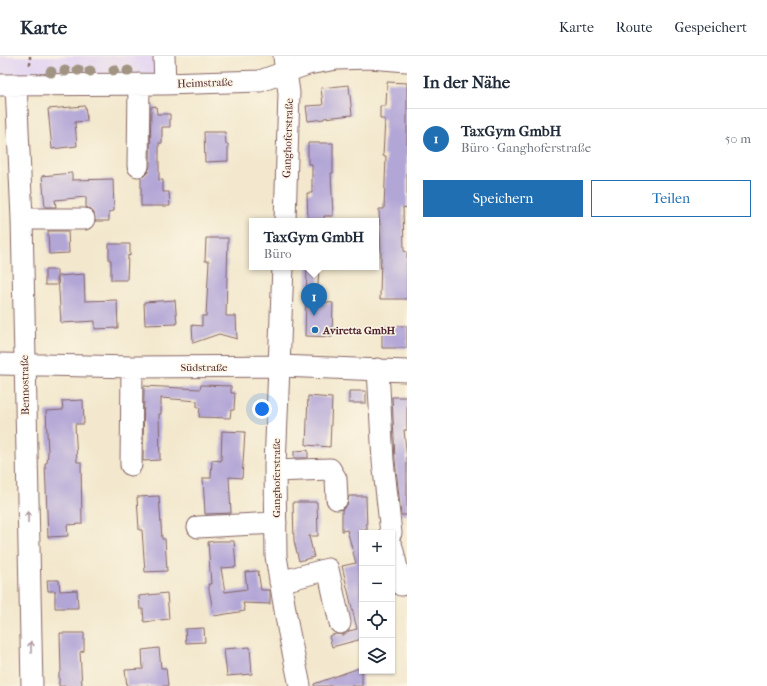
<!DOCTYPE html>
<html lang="de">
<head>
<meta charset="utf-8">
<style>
	:root { --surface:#fff; --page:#f6f6f7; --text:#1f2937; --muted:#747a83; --line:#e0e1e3; --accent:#1f6fb2 }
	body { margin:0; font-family:"IM FELL French Canon",serif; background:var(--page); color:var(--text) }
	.controls { position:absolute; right:12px; bottom:12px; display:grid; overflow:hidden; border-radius:0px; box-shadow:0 1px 3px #0004 }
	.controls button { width:36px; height:36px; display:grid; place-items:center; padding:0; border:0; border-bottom:1px solid var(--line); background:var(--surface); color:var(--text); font:20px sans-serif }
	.you { position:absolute; left:262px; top:353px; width:14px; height:14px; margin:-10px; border:3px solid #fff; border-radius:50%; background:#1a73e8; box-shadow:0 0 0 6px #1a73e833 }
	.badge { display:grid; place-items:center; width:26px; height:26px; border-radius:50%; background:var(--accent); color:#fff; font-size:13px; font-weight:700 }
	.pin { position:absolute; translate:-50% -33px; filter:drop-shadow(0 1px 2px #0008) }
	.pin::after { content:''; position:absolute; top:21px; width:14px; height:12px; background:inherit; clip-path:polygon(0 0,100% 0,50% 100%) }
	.popup { position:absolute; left:249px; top:162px; width:130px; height:52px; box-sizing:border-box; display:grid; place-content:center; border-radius:0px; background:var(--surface); filter:drop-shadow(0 1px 3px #0005); font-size:13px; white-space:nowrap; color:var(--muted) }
	.popup b { font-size:15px; color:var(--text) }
	.popup::after { content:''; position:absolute; left:50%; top:100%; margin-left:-8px; border:8px solid transparent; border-top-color:var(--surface) }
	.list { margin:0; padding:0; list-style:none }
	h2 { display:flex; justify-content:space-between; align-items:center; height:52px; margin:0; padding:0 16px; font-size:17px }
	h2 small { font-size:13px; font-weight:400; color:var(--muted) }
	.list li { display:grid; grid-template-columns:26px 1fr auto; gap:12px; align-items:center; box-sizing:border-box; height:60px; padding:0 16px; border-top:1px solid var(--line) }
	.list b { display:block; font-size:15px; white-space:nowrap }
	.list p { margin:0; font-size:13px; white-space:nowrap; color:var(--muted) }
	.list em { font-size:13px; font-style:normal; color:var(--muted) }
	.actions { display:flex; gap:8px; padding:12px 16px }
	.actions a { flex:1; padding:9px 0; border:1px solid var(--accent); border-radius:0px; text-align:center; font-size:14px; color:var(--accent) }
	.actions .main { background:var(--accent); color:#fff }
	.icon { flex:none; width:22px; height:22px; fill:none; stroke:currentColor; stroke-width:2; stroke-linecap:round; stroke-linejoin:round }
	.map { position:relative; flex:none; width:407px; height:630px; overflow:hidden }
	header { display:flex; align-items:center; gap:24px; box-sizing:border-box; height:56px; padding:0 20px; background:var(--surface); border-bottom:1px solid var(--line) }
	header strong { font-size:19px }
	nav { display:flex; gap:22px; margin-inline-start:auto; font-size:14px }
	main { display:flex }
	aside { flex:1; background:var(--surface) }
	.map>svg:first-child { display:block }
</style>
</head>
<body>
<header>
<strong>Karte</strong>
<nav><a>Karte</a><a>Route</a><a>Gespeichert</a></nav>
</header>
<main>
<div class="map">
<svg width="407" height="630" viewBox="0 0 407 630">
	<rect width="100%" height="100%" fill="#fcf5e5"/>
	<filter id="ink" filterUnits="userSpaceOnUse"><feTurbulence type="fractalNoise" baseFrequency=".025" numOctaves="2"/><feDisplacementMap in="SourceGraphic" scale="8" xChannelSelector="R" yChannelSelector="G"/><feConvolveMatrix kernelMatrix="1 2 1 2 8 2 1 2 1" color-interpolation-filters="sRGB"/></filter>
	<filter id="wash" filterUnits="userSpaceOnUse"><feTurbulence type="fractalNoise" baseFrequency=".012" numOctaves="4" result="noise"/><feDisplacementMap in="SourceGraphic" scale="16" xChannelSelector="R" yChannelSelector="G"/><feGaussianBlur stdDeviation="0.9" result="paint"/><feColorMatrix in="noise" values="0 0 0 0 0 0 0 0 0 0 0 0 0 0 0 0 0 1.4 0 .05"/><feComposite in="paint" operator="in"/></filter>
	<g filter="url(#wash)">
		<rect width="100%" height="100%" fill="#f3e8cd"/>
		<path fill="#e2d4f3" d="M0,0h161l1,19 -162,1z"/>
		<g id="blocks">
			<path fill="#b2a6d7" d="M387,26l20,1v125l-4,-1 1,44 3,1v47h-27l1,-47 -2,-43h5l2,-53h-3l2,-37h-5v-13h6z
				M349,29l3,30 -28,3v1l-16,2 -2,-15 17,-1 -2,-17z
				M85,50l2,15 -12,1 2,24 -25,3 -4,-40z
				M156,50l1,8h13v13h-8v16h-3v37h4v12h6l1,14h-29v-29l3,-1 4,-4 2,-6 1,-59z
				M204,76h21l1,12h2v17l-23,1z
				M308,87h25v30h-2l2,43h-9v5h-16l-1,-28h5v-29h-4z
				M72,117v7l41,-1 1,32 -5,1v9h-14l-1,-8 -4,-4 -4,-2v-10l-31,3 1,7h-11l-3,-31z
				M48,175h20l1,22 -20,1z
				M206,182h22l-2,78h10l1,23 -18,-5 -26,9 -1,-18 10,1v-10h4l3,-55h-4z
				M109,188h21v12l-2,-1 -1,25h-16v-20h-2z
				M307,211h12l-2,35 16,1 -1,34 -27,-1z
				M45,214h12v15h-12z
				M84,218l1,27 32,-1 1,28 -23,1v-8l-34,2 -3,-47z
				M175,244l2,24 -32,1 -1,-23z
				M382,270h25v22h-25z
				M201,329l30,1v7h4l-1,17h-3l-1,8 -31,-1 1,-10h-3v-6l-36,-3v16h-2l1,46 -17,1 1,-75 56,3z
				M349,335h17v12h-17z
				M308,340l24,2 -2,49 -24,-2z
				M392,341h15v33h-3l3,29v56h-6l-6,-55z
				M83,344l1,24h-9l2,38h4l1,62 -15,1 1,11 -20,1 -3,-74h2l1,-10 -2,-42 17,-1 -1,-9z
				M222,375l23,1 -3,46 -13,-1 2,36 -26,1 -2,-36h8l1,-18 9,1z
				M308,394v8h-14v-7z
				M159,440l3,43h3l2,32 -22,1 -3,-42h-3l-2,-33z
				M349,440h17l1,34h-5v109l-30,8 -3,-11 7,-2 7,1 6,-4 8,-2 -15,-63 14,-3 -9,-33 -5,1v-21l5,-5z
				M293,446h24l1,34h-9l5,21 -15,4 -5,-20z
				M215,485h19l2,26 -15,1 4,24 22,-3 -2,-17 13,-1 3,19h9v14l-27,-1 2,8 -31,5 -6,-32h3l-3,-42z
				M47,524h12l1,11 17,-1 1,18h-23v-17h1h-8z
				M167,537l2,26 -25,3 -1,-13h-3l-1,-13z
				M204,572l1,14 -19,1 -1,-14z
				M60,577h24v18l-4,1 2,34h-23v-13l2,-1z
				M250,591l2,27 -25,2 -3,-27z
				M159,592l2,20h5l2,18h-41l-2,-16 18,-1 -1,-19z
				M362,611v19h-48v-2z"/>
		</g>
	</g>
	<g filter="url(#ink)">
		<use href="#blocks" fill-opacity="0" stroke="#856564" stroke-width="1"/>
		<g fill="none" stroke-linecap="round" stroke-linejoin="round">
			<g stroke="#856564" stroke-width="23">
				<path id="minor" d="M164,0l1,28
					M284,1l5,36 -4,128
					M0,29l165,-1 95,-3 48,-17 29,-5 33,-1 37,3
					M16,29l6,134 10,467
					M138,110l1,-82
					M22,163h62
					M283,211l-8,199 1,90 12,72 12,58
					M0,308l132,3 148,-1 127,5
					M378,313l5,92 8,72
					M131,409l1,-98
					M275,415l55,-2 6,10 1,20
					M198,471l78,-4
					M392,491l9,38
					M280,526l48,-13 12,54"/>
			</g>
			<path stroke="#856564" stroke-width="2.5" stroke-dasharray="3 3" stroke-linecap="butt" d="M30,0v12"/>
			<use href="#minor" stroke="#fff" stroke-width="21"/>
		</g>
		<g fill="#a29482">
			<circle cx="78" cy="14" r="5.5"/>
			<circle cx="114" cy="14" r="5.5"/>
			<circle cx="65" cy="15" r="5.5"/>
			<circle cx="90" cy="15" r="5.5"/>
			<circle cx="128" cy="15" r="5.5"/>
			<circle cx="51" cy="16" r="5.5"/>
		</g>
		<defs><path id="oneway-shaft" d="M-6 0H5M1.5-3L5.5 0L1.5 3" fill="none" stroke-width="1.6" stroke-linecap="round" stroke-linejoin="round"/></defs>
		<g stroke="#ae9aa0">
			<use href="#oneway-shaft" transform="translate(28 461) rotate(-91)"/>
			<use href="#oneway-shaft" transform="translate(31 591) rotate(-91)"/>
		</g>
	</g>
	<circle fill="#1f6fb2" stroke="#fcf5e5" stroke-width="1.5" cx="315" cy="274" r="4"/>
	<g text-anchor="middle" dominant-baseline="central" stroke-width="3" stroke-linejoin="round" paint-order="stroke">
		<g font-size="11" fill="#4a1f2b" stroke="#fcf5e5">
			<text transform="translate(205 27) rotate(-2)">Heimstraße</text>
			<text transform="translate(288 82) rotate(-88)">Ganghoferstraße</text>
			<text x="204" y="311">Südstraße</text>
			<text transform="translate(25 329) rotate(-91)">Bennostraße</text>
			<text transform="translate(276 422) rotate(-90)">Ganghoferstraße</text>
		</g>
		<g font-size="11" font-weight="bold" fill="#4a1f2b" stroke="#fcf5e5" text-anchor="start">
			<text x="323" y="274">Aviretta GmbH</text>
		</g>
	</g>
</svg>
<div class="controls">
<button>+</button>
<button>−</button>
<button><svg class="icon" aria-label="locate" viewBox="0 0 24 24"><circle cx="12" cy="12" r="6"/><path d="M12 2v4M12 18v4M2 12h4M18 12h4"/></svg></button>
<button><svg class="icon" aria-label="layers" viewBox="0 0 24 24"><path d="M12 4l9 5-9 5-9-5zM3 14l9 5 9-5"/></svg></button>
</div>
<div class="you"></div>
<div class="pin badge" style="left:314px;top:260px">1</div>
<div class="popup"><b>TaxGym GmbH</b>Büro</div>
</div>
<aside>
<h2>In der Nähe<small></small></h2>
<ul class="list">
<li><span class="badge">1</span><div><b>TaxGym GmbH</b><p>Büro · Ganghoferstraße</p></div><em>50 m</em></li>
</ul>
<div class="actions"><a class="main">Speichern</a><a>Teilen</a></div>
</aside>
</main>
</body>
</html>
